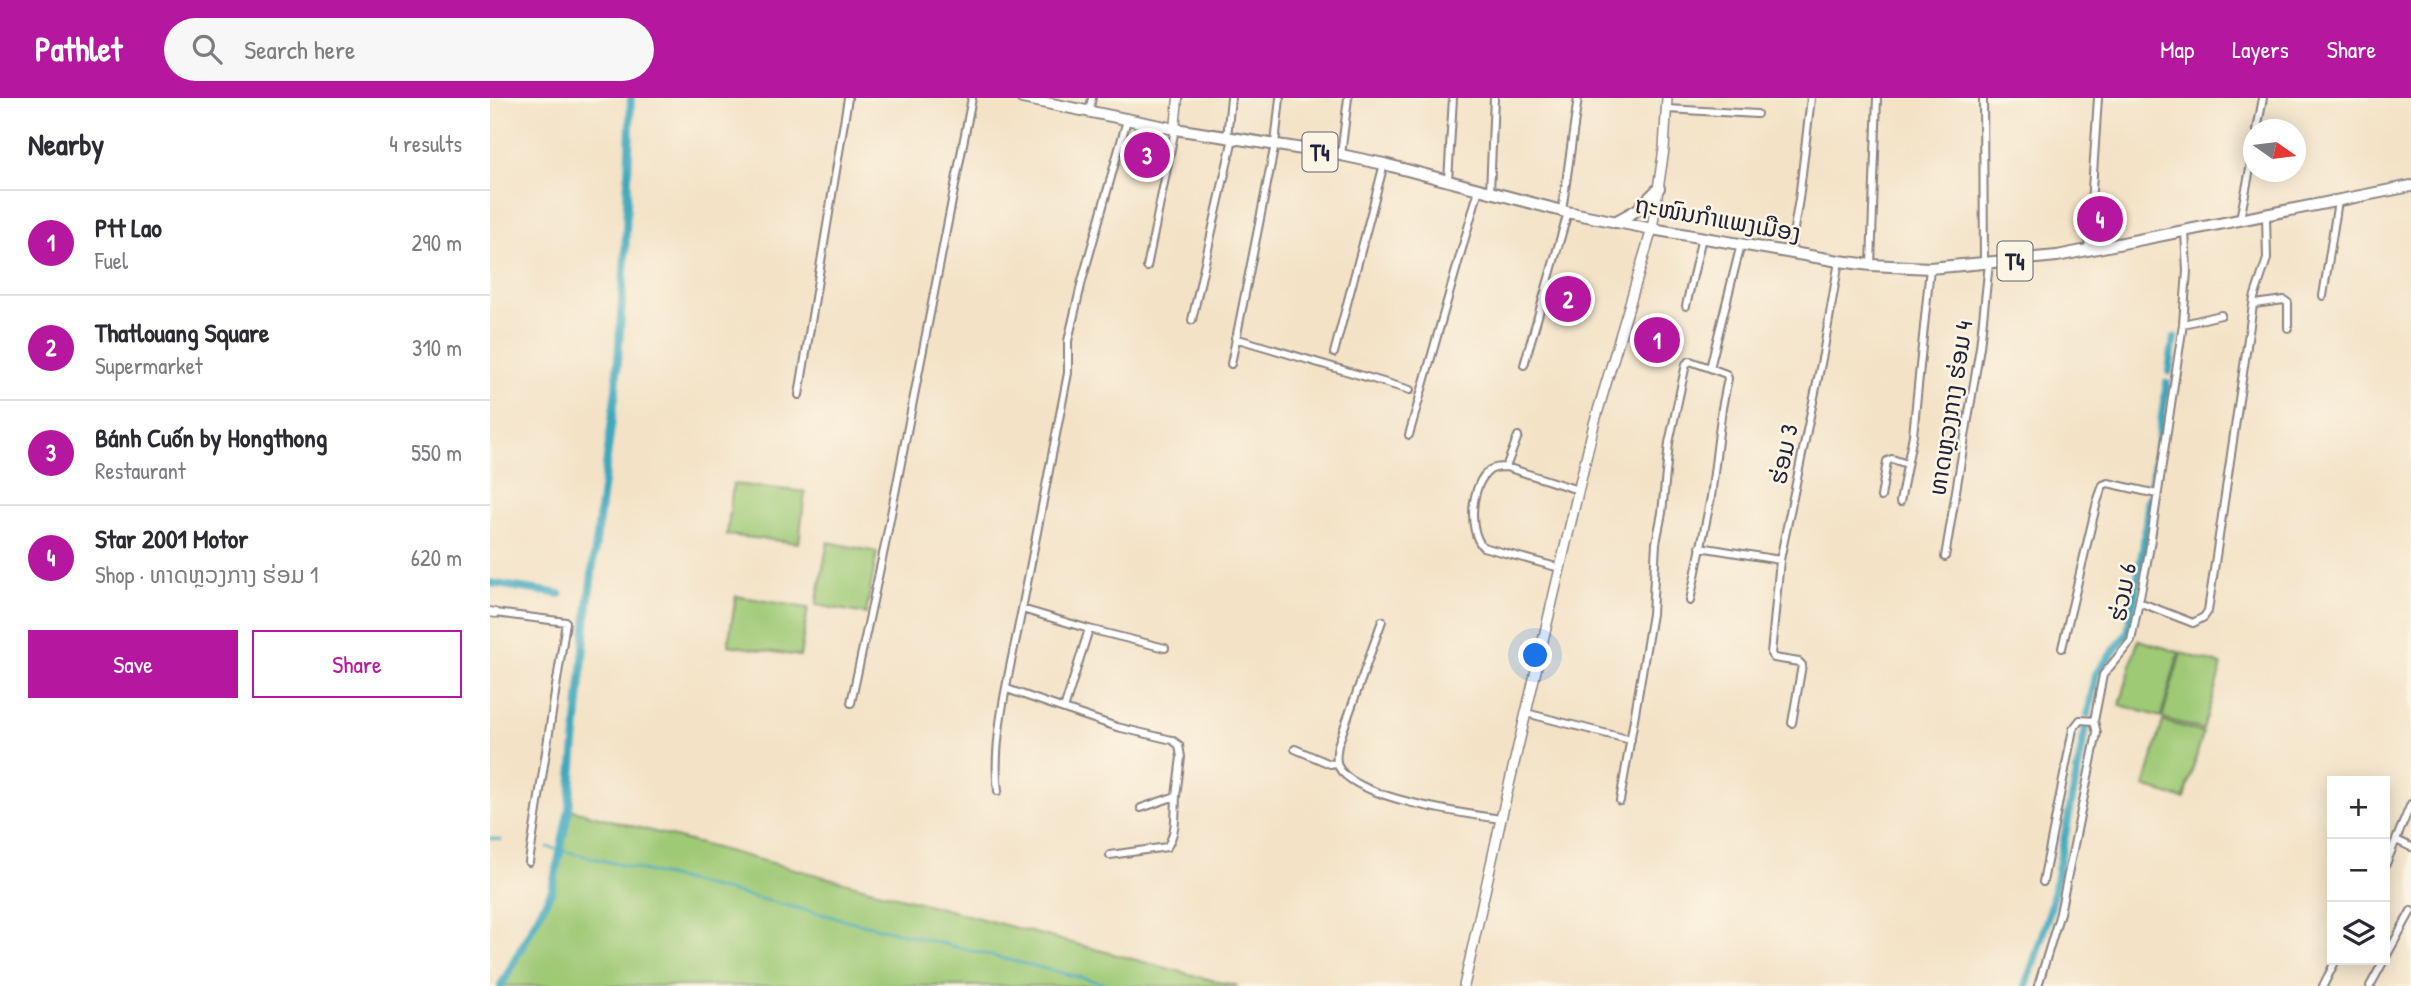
<!DOCTYPE html>
<html lang="en">
<head>
<meta charset="utf-8">
<style>
	:root { --surface:#fff; --page:#f7f7f7; --text:#2b2b33; --muted:#7c7c81; --line:#e1e1e2; --accent:#b5179e }
	body { margin:0; font-family:"Patrick Hand","Noto Sans Lao",sans-serif; background:var(--page); color:var(--text) }
	.controls { position:absolute; right:21px; bottom:21px; display:grid; overflow:hidden; border-radius:0px; box-shadow:0 4px 18px #0003 }
	.controls button { width:63px; height:63px; display:grid; place-items:center; padding:0; border:0; border-bottom:2px solid var(--line); background:var(--surface); color:var(--text); font:35px sans-serif }
	.compass { position:absolute; left:1753px; top:21px; width:63px; height:63px; border-radius:50%; background:var(--surface); box-shadow:0 4px 18px #0003; rotate:104deg }
	.you { position:absolute; left:1046px; top:558px; width:24px; height:24px; margin:-18px; border:5px solid #fff; border-radius:50%; background:#1a73e8; box-shadow:0 0 0 10px #1a73e833 }
	.badge { display:grid; place-items:center; width:46px; height:46px; border-radius:50%; background:var(--accent); color:#fff; font-size:23px; font-weight:700 }
	.pin { position:absolute; translate:-50% -50%; border:4px solid #fff; box-shadow:0 2px 7px #0006 }
	.list { margin:0; padding:0; list-style:none }
	h2 { display:flex; justify-content:space-between; align-items:center; height:91px; margin:0; padding:0 28px; font-size:30px }
	h2 small { font-size:23px; font-weight:400; color:var(--muted) }
	.list li { display:grid; grid-template-columns:46px 1fr auto; gap:21px; align-items:center; box-sizing:border-box; height:105px; padding:0 28px; border-top:2px solid var(--line) }
	.list b { display:block; font-size:26px; white-space:nowrap }
	.list p { margin:0; font-size:23px; white-space:nowrap; color:var(--muted) }
	.list em { font-size:23px; font-style:normal; color:var(--muted) }
	.actions { display:flex; gap:14px; padding:21px 28px }
	.actions a { flex:1; padding:16px 0; border:2px solid var(--accent); border-radius:0px; text-align:center; font-size:24px; color:var(--accent) }
	.actions .main { background:var(--accent); color:#fff }
	.icon { flex:none; width:38px; height:38px; fill:none; stroke:currentColor; stroke-width:2; stroke-linecap:round; stroke-linejoin:round }
	.map { position:relative; flex:none; width:1921px; height:888px; overflow:hidden }
	header { display:flex; align-items:center; gap:42px; box-sizing:border-box; height:98px; padding:0 35px; background:var(--accent); color:#fff }
	header strong { font-size:33px }
	nav { display:flex; gap:38px; margin-inline-start:auto; font-size:24px }
	.search { width:490px; height:63px; background:var(--page); display:flex; align-items:center; gap:18px; box-sizing:border-box; padding:0 24px; border-radius:38px; color:var(--muted); font-size:26px }
	main { display:flex }
	aside { flex:1; background:var(--surface) }
	.map>svg:first-child { display:block }
</style>
</head>
<body>
<header>
<strong>Pathlet</strong>
<div class="search"><svg class="icon" aria-label="search" viewBox="0 0 24 24"><circle cx="10" cy="10" r="6"/><path d="M15 15l6 6"/></svg>Search here</div>
<nav><a>Map</a><a>Layers</a><a>Share</a></nav>
</header>
<main>
<aside>
<h2>Nearby<small>4 results</small></h2>
<ul class="list">
<li><span class="badge">1</span><div><b>Ptt Lao</b><p>Fuel</p></div><em>290 m</em></li>
<li><span class="badge">2</span><div><b>Thatlouang Square</b><p>Supermarket</p></div><em>310 m</em></li>
<li><span class="badge">3</span><div><b>Bánh Cuốn by Hongthong</b><p>Restaurant</p></div><em>550 m</em></li>
<li><span class="badge">4</span><div><b>Star 2001 Motor</b><p>Shop · ທາດຫຼວງກາງ ຮ່ອມ 1</p></div><em>620 m</em></li>
</ul>
<div class="actions"><a class="main">Save</a><a>Share</a></div>
</aside>
<div class="map">
<svg width="1921" height="888" viewBox="0 0 1921 888">
	<rect width="100%" height="100%" fill="#fcf5e5"/>
	<filter id="ink" filterUnits="userSpaceOnUse"><feTurbulence type="fractalNoise" baseFrequency=".0143" numOctaves="2"/><feDisplacementMap in="SourceGraphic" scale="14" xChannelSelector="R" yChannelSelector="G"/><feConvolveMatrix kernelMatrix="1 2 1 2 8 2 1 2 1" color-interpolation-filters="sRGB"/></filter>
	<filter id="wash" filterUnits="userSpaceOnUse"><feTurbulence type="fractalNoise" baseFrequency=".00686" numOctaves="4" result="noise"/><feDisplacementMap in="SourceGraphic" scale="28" xChannelSelector="R" yChannelSelector="G"/><feGaussianBlur stdDeviation="1.57" result="paint"/><feColorMatrix in="noise" values="0 0 0 0 0 0 0 0 0 0 0 0 0 0 0 0 0 1.4 0 .05"/><feComposite in="paint" operator="in"/></filter>
	<g filter="url(#wash)">
		<rect width="100%" height="100%" fill="#f3e2c6"/>
		<path fill="#9ec975" stroke="#607658" stroke-width="2" d="M243,386l72,8 -6,51 -72,-8z
			M338,444l49,10 -11,62 -50,-9z
			M246,498l72,12 -8,48 -72,-11z
			M1648,542l41,12 -18,65 -41,-12z
			M1691,555l41,12 -19,65 -41,-12z
			M1673,623l40,12 -19,66 -40,-12z
			M79,711l650,173 19,4h-737l51,-96z"/>
		<g fill="none" stroke-linecap="round" stroke-linejoin="round">
			<path stroke="#3ea8be" stroke-width="2.5" d="M0,740l11,2
				M58,749l567,139"/>
			<path stroke="#3ea8be" stroke-width="8" d="M1679,273l5,-33
				M1661,390l16,-105
				M0,485l70,11
				M1598,616l8,-40 32,-42 15,-83 6,-51
				M11,888l51,-96 17,-81 19,-205 28,-215 9,-132 6,-159
				M1536,888l25,-79 35,-180"/>
		</g>
	</g>
	<g filter="url(#ink)">
		<g fill="none" stroke-linecap="round" stroke-linejoin="round">
			<g stroke="#8a8280" stroke-width="10">
				<path id="minor" d="M1493,0l1,166
					M1177,11l90,5
					M599,14l3,-14
					M637,22l-45,161 -14,60v32l-46,236 67,20 -25,80 53,18 55,13 7,5 2,12 -5,39 -35,12
					M1767,32l6,-32
					M737,39l4,-39
					M851,57l7,-57
					M958,83l5,-83
					M1000,94l4,-94
					M1072,113l16,-113
					M1750,121l14,-70
					M1598,152l10,-152
					M1300,154l9,-53 12,-101
					M1381,167l6,-167
					M657,169l28,-138
					M1833,198l15,-95
					M1764,206l30,-4 4,3v25
					M1196,208l16,-69
					M702,222l41,-182
					M1693,226l38,-9
					M745,240l175,52
					M844,255l50,-189
					M741,266l44,-220 5,-46
					M1034,267l44,-153
					M309,297l49,-297
					M919,337l70,-246
					M1016,369l12,-31
					M1391,399l6,-36 5,-2 15,5
					M1410,404l13,-67 17,-167
					M1210,449l80,13
					M1455,459l35,-210 9,-84
					M1070,470l-77,-21c-16,-17 -12,-64 7,-77 5,-3 11,-3 16,-3l72,23
					M1200,503l21,-104 11,-89 6,-30 -2,-4 -16,-6
					M1649,504l54,21 11,-6 4,-6 46,-313 13,-39 -1,-43
					M5,515l71,9 -37,240
					M892,523l-44,124c-1,7 -3,15 0,21 16,33 128,48 163,53
					M599,531l76,19
					M1572,550l35,-146 6,-17 5,-2 49,11
					M517,591l57,20
					M361,605l34,-158 87,-447
					M1036,615l105,27
					M1302,625l10,-58 -3,-3 -25,-4 -3,-4 9,-94 43,-206 16,-93
					M805,651l35,15 6,-1
					M508,693c-7,-53 14,-129 24,-182
					M1130,703l32,-187 4,-71 6,-30 7,-70 17,-79 4,-3 20,7 31,-124
					M1906,742l15,7
					M620,757l57,-8c10,-15 8,-34 9,-51
					M1895,768l26,-62
					M1553,784l30,-153 7,-9 14,1
					M1548,888l22,-73 37,-180 -3,-12 9,-46 28,-34 18,-89 34,-228 4,-53 -2,-40
					M1833,888l13,-26
					M1880,888l41,-75"/>
			</g>
			<g stroke="#8a8280" stroke-width="11">
				<path id="tertiary" d="M685,31l3,-31
					M0,514l5,1"/>
			</g>
			<g stroke="#8a8280" stroke-width="12">
				<path id="secondary" d="M974,888l37,-167 93,-395 58,-195 12,-80 3,-51"/>
			</g>
			<g stroke="#8a8280" stroke-width="14">
				<path id="primary" d="M532,0l153,31 166,26 43,9 178,47 90,18 187,32 32,4 59,3 127,-12 354,-70
					M1125,124l22,-12 22,-22"/>
			</g>
			<use href="#minor" stroke="#fff" stroke-width="6"/>
			<use href="#tertiary" stroke="#fff" stroke-width="8"/>
			<use href="#secondary" stroke="#fff" stroke-width="9"/>
			<use href="#primary" stroke="#fff" stroke-width="10"/>
		</g>
	</g>
	<g text-anchor="middle" dominant-baseline="central" stroke-width="5" stroke-linejoin="round" paint-order="stroke">
		<g fill="#fcf5e5" stroke="#63616e" stroke-width="2">
			<rect x="812.5" y="34.5" width="35" height="39" rx="5"/>
			<rect x="1507.5" y="143.5" width="35" height="39" rx="5"/>
		</g>
		<g font-size="23" font-weight="bold" fill="#22223b">
			<text x="830" y="54">T4</text>
			<text x="1525" y="163">T4</text>
		</g>
		<g font-size="24" fill="#22223b" stroke="#fcf5e5">
			<text transform="translate(1228 120) rotate(10)">ຖະໜົນກຳແພງເມືອງ</text>
			<text transform="translate(1460 310) rotate(-81)">ທາດຫຼວງກາງ ຮ່ອມ 4</text>
			<text transform="translate(1293 356) rotate(-78)">ຮ່ອມ 3</text>
			<text transform="translate(1632 494) rotate(-79)">ຮ່ວມ 6</text>
		</g>
	</g>
</svg>
<div class="controls">
<button>+</button>
<button>−</button>
<button><svg class="icon" aria-label="layers" viewBox="0 0 24 24"><path d="M12 4l9 5-9 5-9-5zM3 14l9 5 9-5"/></svg></button>
</div>
<svg class="compass" viewBox="-18 -18 36 36"><path d="M0-13l5 13h-10z" fill="#e53935"/><path d="M0 13l5-13h-10z" fill="#7c7c81"/></svg>
<div class="you"></div>
<div class="pin badge" style="left:1167px;top:242px">1</div>
<div class="pin badge" style="left:1078px;top:201px">2</div>
<div class="pin badge" style="left:657px;top:57px">3</div>
<div class="pin badge" style="left:1610px;top:121px">4</div>
</div>
</main>
</body>
</html>
